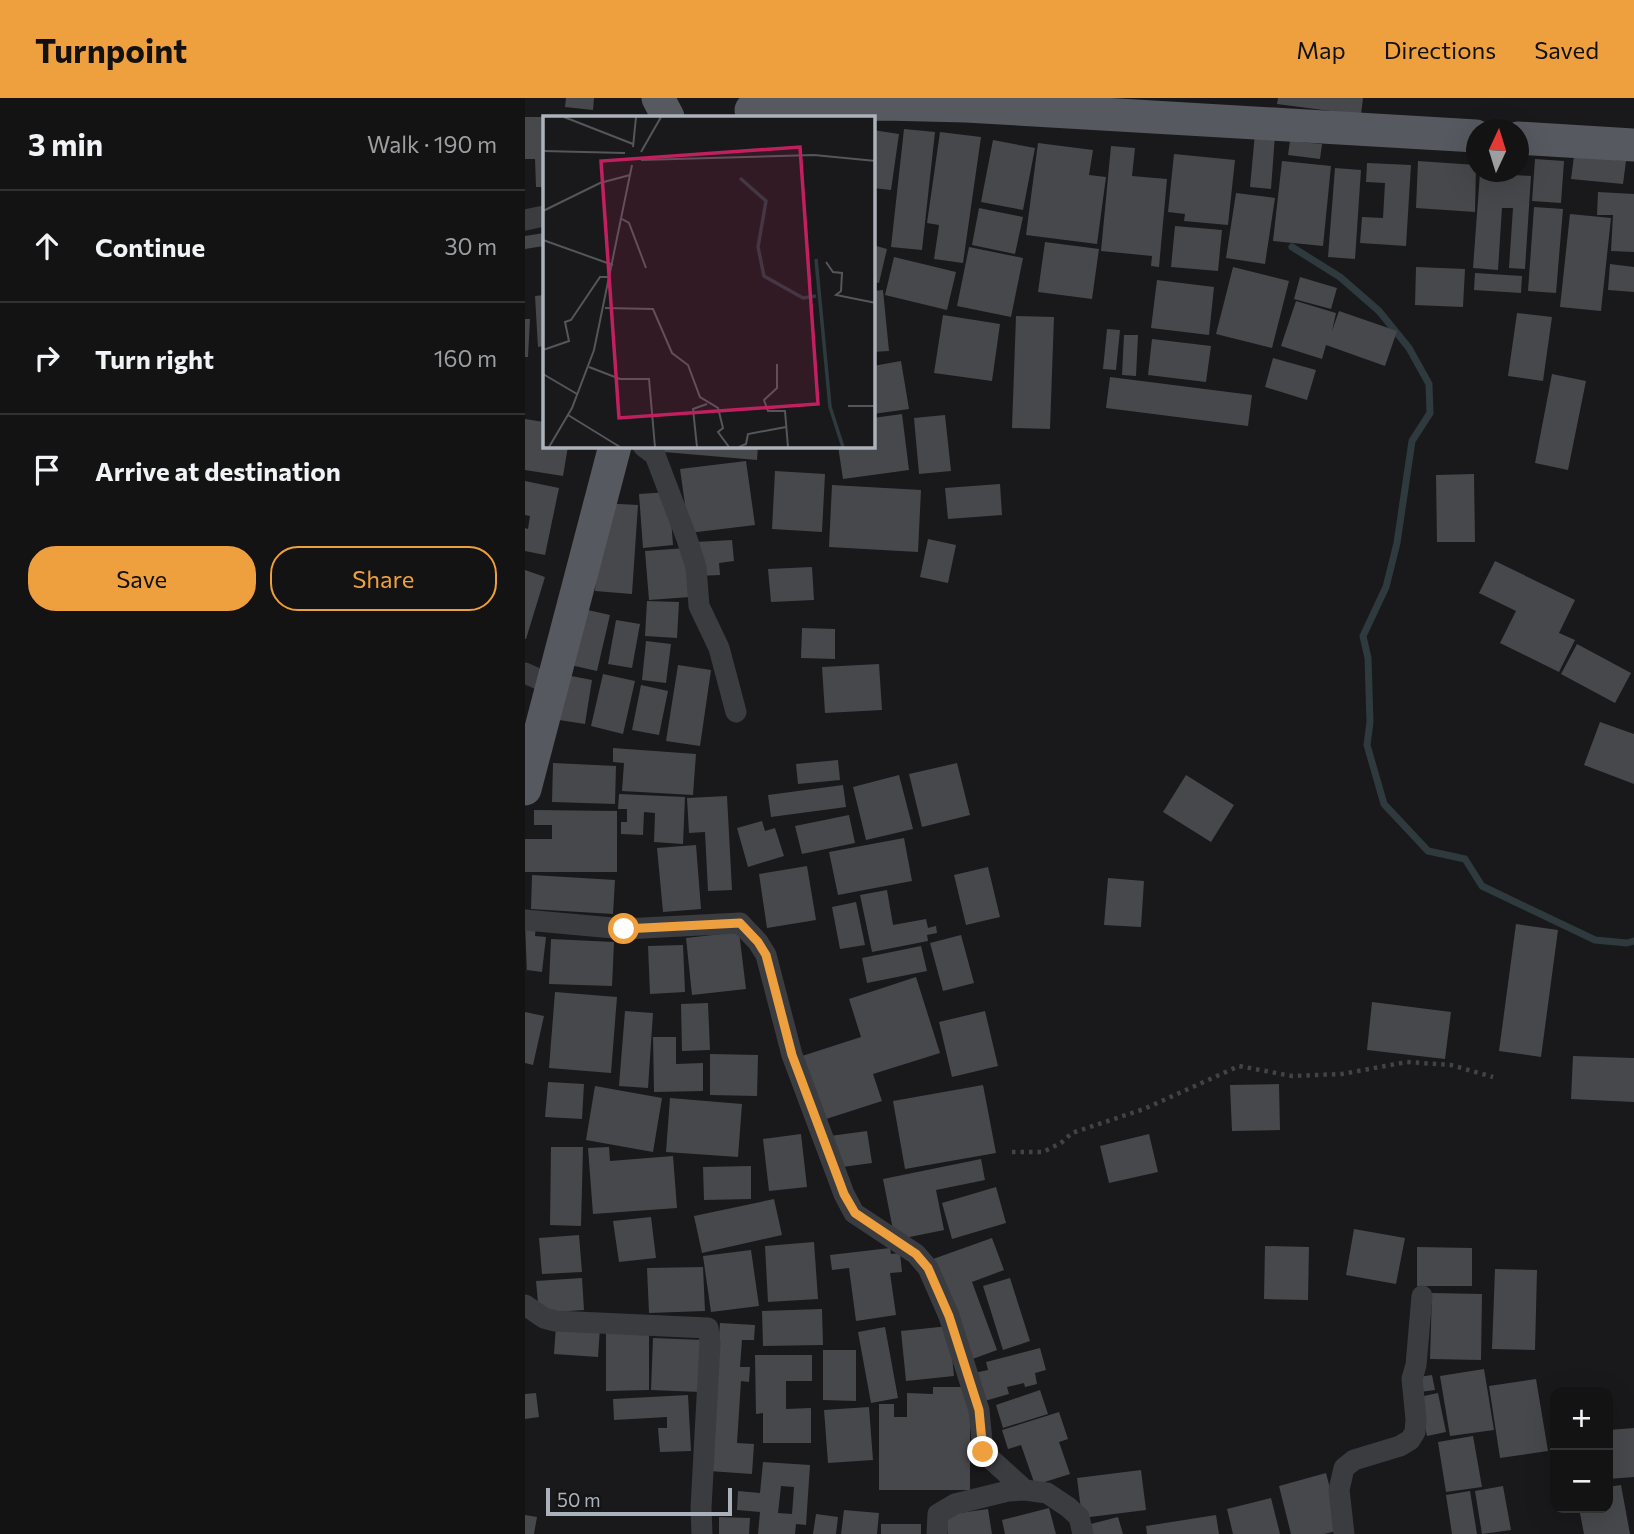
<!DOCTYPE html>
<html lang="en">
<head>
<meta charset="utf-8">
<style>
	:root { --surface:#131314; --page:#1c1c1d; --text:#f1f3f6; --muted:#9d9ea0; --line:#323234; --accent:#ee9f3e }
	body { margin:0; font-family:Commissioner,sans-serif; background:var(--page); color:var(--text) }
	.controls { position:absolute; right:21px; bottom:21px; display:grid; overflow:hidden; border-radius:14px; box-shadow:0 7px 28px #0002 }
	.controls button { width:63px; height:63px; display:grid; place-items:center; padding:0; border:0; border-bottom:2px solid var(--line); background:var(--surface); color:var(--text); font:35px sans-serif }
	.compass { position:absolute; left:941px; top:21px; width:63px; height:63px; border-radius:50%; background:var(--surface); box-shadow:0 7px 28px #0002; rotate:4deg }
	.scale { position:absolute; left:21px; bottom:18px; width:186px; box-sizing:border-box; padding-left:7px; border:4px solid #acb2bb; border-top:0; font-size:19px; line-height:24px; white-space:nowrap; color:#acb2bb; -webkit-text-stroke:5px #141416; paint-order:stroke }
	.stop { position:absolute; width:21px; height:21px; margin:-16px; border:5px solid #ee9f3e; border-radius:50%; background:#fff }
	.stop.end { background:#ee9f3e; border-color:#fff; box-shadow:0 2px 7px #0008 }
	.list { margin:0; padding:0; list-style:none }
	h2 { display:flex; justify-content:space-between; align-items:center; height:91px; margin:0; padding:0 28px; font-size:30px }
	h2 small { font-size:23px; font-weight:400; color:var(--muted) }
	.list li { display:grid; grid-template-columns:46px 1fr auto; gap:21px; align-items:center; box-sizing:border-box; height:112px; padding:0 28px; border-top:2px solid var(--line) }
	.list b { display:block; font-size:26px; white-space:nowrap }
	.list em { font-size:23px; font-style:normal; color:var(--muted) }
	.actions { display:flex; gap:14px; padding:21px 28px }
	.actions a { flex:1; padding:16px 0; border:2px solid var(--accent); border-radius:28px; text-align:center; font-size:24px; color:var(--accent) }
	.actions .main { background:var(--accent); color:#111 }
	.icon { flex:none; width:38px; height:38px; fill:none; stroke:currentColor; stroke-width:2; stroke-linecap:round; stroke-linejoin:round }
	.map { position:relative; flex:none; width:1109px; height:1436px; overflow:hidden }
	header { display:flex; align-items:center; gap:42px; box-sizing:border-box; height:98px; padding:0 35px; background:var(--accent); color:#111 }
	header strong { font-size:33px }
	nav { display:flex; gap:38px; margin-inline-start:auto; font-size:24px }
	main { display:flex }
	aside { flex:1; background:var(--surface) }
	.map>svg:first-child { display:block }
</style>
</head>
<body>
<header>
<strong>Turnpoint</strong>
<nav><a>Map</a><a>Directions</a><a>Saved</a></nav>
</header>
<main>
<aside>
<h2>3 min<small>Walk · 190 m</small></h2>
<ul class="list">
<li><svg class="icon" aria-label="ahead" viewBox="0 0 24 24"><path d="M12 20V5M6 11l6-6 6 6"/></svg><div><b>Continue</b></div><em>30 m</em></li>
<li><svg class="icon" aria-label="right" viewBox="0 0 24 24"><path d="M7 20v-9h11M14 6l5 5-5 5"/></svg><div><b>Turn right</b></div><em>160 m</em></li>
<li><svg class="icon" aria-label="arrive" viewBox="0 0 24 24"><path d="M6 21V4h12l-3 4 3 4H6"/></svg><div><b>Arrive at destination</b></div></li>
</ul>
<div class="actions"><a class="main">Save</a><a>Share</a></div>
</aside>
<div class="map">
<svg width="1109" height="1436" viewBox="0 0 1109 1436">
	<rect width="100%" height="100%" fill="#19191b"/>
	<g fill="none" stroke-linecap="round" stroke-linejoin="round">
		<path stroke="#2f3a3f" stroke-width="7" d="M767,149l48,30 39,34 30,37 20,36 1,29 -18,28 -15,102 -11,44 -23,49 5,22 2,64 -3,23 17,59 44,47 37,8 17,27 113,54 32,3 7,-2"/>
	</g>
	<path fill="#46484b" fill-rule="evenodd" d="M41,0h28l-1,12 -28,-3z
		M753,0h85l-2,17 -84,-11z
		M0,19h19v70h-8l-1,-28h-10z
		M379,31l31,3 -13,118 -31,-3z
		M348,32l26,4 -8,56 -18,-2z
		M415,34l41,5 -18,126 -29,-4 5,-34 -12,-2z
		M730,35l20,2 -4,54 -21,-2z
		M468,42l42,8 -12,62 -42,-8z
		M765,43l32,3 -2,15 -32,-4z
		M513,45l55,7 -4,25 17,2 -9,67 -71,-9z
		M586,48l24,2 -3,28 35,3 -8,88 -8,-1 1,-10 -51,-5z
		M649,56l61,6 -7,65 -44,-4 1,-7 -17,-2z
		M1049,58l52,5 -3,23 -52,-5z
		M1010,61l29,2 -3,42 -29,-2z
		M757,63l49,5 -8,80 -50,-5z
		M893,63l58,4 -1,47 -59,-4z
		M842,65l44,2 -5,81 -46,-3 2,-26 21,1 2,-35 -19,-1z
		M810,70l26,2 -6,89 -27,-2z
		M955,75l51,3 -6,93 -16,-1 4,-60h-11l-4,62 -25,-2z
		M1073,94l36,2v58l-23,-1 2,-36h-16z
		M711,95l39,5 -10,66 -39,-6z
		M1009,109l29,2 -7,84 -28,-2z
		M454,110l44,9 -8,37 -43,-9z
		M1045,116l41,4 -10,93 -41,-4z
		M650,128l47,4 -4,41 -47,-4z
		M19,135v13l-19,3v-13z
		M520,144l54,7 -7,50 -54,-7z
		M348,147l14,4 -8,34 -6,-1z
		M444,149l54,11 -12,59 -54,-11z
		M369,159l62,15 -9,38 -62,-15z
		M1085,166l24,3v25l-26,-2z
		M708,169l56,14 -17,67 -56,-14z
		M891,169l49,2 -2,38 -48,-2z
		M950,175l47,3 -1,17 -47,-3z
		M775,179l37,11 -6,21 -37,-10z
		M632,182l57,7 -5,48 -58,-7z
		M358,192l6,61 -16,1v-61z
		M19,197v51l-6,1 -3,-51z
		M771,203l40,12 -4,18 7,-20 58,20 -12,35 -59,-21 -4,14 -41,-13z
		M992,215l35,4 -9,64 -35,-5z
		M418,217l57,9 -8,57 -58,-8z
		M491,218l38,1 -4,112 -38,-1z
		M0,221h5l-2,38h-3z
		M582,231l13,1 -4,40 -13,-1z
		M599,237h14l-2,41 -14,-1z
		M627,241l59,7 -5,36 -58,-7z
		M748,260l43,12 -9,30 -42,-13z
		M376,263l8,48 -36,5v-48z
		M1027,276l34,7 -18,89 -33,-7z
		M585,279l142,18 -4,31 -142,-18z
		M377,316l7,56 -66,9 -5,-33h35v-28z
		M420,317l6,56 -32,3 -5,-56z
		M0,321l19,3v24h24l-5,30 -38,-6z
		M139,348h94l-1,14 -93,-8z
		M221,363l9,64 -66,8 -9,-64z
		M250,373l50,3 -3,58 -50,-3z
		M949,376l1,68h-38l-1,-67z
		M0,383l34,7 -14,67 -20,-4v-23l3,1 2,-13 -5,-1z
		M475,386l2,31 -54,4 -3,-31z
		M307,387l89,5 -3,62 -89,-5z
		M144,394l4,53 -30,3 -4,-54z
		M76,405l37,2 -6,89 -37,-3z
		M403,441l28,6 -8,38 -28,-6z
		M207,442l2,21 -15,2 1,12 -22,1 -3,-34z
		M161,450l4,49 -41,3 -4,-49z
		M970,463l80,39 -16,33 16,7 -16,32 -59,-29 16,-32 -37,-18z
		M287,469l2,33 -43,2 -3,-33z
		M0,472l20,7 -19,62h-1z
		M122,503l32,1 -2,36 -32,-2z
		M54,510l31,7 -13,56 -31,-7z
		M91,522l24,4 -8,44 -24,-4z
		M277,530l33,1v30l-34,-1z
		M121,543l25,3 -5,39 -24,-3z
		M1052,546l54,29 -16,30 -54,-29z
		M354,566l3,46 -57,3 -3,-46z
		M153,567l33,5 -11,76 -34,-5z
		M78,576l32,7 -12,53 -32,-8z
		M41,577l26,5 -7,44 -26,-4z
		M116,587l27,6 -9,44 -27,-5z
		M1075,624l34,12v50l-50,-19z
		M88,650l83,6 -3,41 -71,-4 2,-28 -11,-1z
		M313,662l2,20 -42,4 -2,-20z
		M28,665l63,3 -1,38 -63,-2z
		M432,665l13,52 -48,12 -13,-53z
		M374,677l14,54 -47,11 -13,-53z
		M661,677l48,30 -23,37 -48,-30z
		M318,687l3,22 -75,10 -3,-22z
		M94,696l66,3 -2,47 -29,-2 1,-29 -11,-1 -1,23 -22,-1v-12h6v-13h-9z
		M202,698l5,94 -24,1 -3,-59 -16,1 -2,-35z
		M9,712l83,1v61h-92v-33h27v-14h-18z
		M324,717l6,28 -53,11 -7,-28z
		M237,723l3,10 10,-3 9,28 -36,11 -11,-39z
		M379,740l8,43 -74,14 -9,-43z
		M171,747l5,64 -38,3 -6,-64z
		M282,768l9,54 -49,8 -8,-54z
		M463,769l12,50 -34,8 -12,-50z
		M7,777l83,5 -2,34 -82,-5z
		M583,780l36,3 -3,46 -37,-2z
		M362,792l6,35 33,-6 2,9 8,-2 1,7 -10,2 1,6 -56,11 -12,-57z
		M331,804l9,43 -25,4 -8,-42z
		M0,825l11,2 -1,11 11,1 -4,35 -15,-2v5z
		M991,826l42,6 -17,127 -42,-6z
		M214,834l7,57 -54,6 -6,-57z
		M436,837l13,48 -31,8 -13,-48z
		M26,841l63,3 -2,44 -63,-2z
		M158,847l2,47 -35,2 -2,-48z
		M396,848l6,25 -60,12 -5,-25z
		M391,879l24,76 -67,21 9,27 -59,19 -21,-64 59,-19 -12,-38z
		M30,894l62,5 -6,76 -62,-5z
		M847,904l79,10 -6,47 -78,-9z
		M183,905l2,47 -28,1 -1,-47z
		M100,913l28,2 -5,75 -29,-2z
		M460,913l13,55 -46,11 -13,-55z
		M0,914l19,4 -11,49 -8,-2z
		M128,939h23v27l27,-1v28l-49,1z
		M185,956l48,1 -1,41 -47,-1z
		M1048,958l61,2v44l-63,-3z
		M23,984l36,2 -2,35 -37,-2z
		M754,986l1,46 -48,1 -2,-46z
		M458,987l13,68 -91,16 -12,-68z
		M70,988l67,12 -9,54 -67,-12z
		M145,1000l72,6 -4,53 -72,-5z
		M342,1033l5,32 -37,5 -5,-32z
		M276,1036l6,53 -38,4 -6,-52z
		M624,1036l9,38 -49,11 -9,-37z
		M26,1049h32l-2,79 -31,-1z
		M84,1049l1,14 63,-5 4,52 -84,6 -5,-66z
		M456,1061l4,21 -49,10 8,40 -49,10 -12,-61z
		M226,1068v33l-47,1 -1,-33z
		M471,1089l10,36 -54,16 -10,-36z
		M249,1101l8,36 -80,18 -8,-37z
		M126,1119l5,41 -37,4 -6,-41z
		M829,1131l51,9 -9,46 -50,-9z
		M54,1137l3,37 -40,2 -3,-36z
		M467,1140l12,32 -32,12 25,68 -27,10 -37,-101z
		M289,1144l4,57 -50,3 -3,-56z
		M740,1148l44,1 -1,53 -44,-1z
		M892,1149l55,1v38h-55z
		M365,1150l1,6 9,-1 2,19 -12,1 6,42 -40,6 -7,-53 -17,2 -2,-15z
		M226,1152l8,56 -48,6 -8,-56z
		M178,1169l2,44 -56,2 -2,-45z
		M970,1171l42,1 -2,80 -43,-1z
		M57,1180l2,32 -45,3 -3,-32z
		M485,1180l20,63 -27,9 -20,-64z
		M907,1195l50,1 -1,66 -51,-1z
		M297,1211l1,36 -60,1 -1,-35z
		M195,1225l35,2 -1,15h-12l-2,27h10l-1,15 -8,-1 -4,62 17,1 -2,30 -43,-3z
		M31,1227l44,3 -2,29 -44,-3z
		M424,1228l5,50 -48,5 -5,-50z
		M360,1229l13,71 -27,5 -13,-71z
		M81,1230h43v62l-43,1z
		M128,1240l50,2 -2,52 -50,-2z
		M515,1250l6,22 -11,3 2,11 -12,3 -1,-4 -17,4 2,7 -28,8 -7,-29 14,-3 -2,-8z
		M298,1252h33v51l-33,-1z
		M230,1257h57v26h-26v28l25,-1v35h-48v-30l-7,1z
		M959,1271l10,61 -44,6 -10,-60z
		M907,1277l3,15 -15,2 -2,-15z
		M1011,1281l12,72 -48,7 -11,-72z
		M408,1289h37v103h-91v-86h15v13h13v-24l26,1z
		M515,1292l8,24 -45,14 -7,-23z
		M11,1295l3,24 -14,2v-25z
		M913,1295l8,39 -19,4 -8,-39z
		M163,1297l3,56 -31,1 -2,-24h9v-11l-53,3 -1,-21z
		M344,1309l4,53 -45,3 -4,-53z
		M534,1314l9,27 -9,3 11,32 -35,11 -14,-40 -13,4 -6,-19z
		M1109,1330v49l-26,2v-49z
		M948,1338l9,51 -36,5 -8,-50z
		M238,1364l47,3 -4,60 -10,-1 -1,10h-37l2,-22 -23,-2 1,-19 22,2zM256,1388l13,1 -2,27 -14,-1z
		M616,1372l5,40 -64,8 -5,-40z
		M801,1375l15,57 -17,4h-33l-12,-48z
		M1096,1387l9,49h-46l-5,-26h29v-21z
		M978,1388l8,44 -29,4 -7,-43z
		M945,1393l7,43h-25l-6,-39z
		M746,1400l9,36h-47l-6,-25z
		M524,1410l7,26h-51l-3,-14z
		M463,1411l4,25h-44l-3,-19z
		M319,1412l35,3 -2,21h-36z
		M291,1416l22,3 -2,17h-23z
		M0,1417l12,2 -3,17h-9z
		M691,1417l3,19h-72l-1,-8z
		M194,1419l31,1 -1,16h-30z
		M593,1419l5,17h-33l-3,-9z
		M356,1426h40v10h-40z"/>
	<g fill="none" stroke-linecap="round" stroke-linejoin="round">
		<path stroke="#404347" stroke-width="4.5" stroke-dasharray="3.5 5" stroke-linecap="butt" d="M487,1054h31l18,-9 11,-10 72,-24 95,-43 53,10 50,-2 65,-12 44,3 42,12"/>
		<path stroke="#3a3c40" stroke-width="21" d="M0,122l19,-4
			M118,348l12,9 32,84 9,28 3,39 20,42 17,64
			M0,575l29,13
			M0,822l99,9 116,-6 18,19 8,13 26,100 52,139 10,19 62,41 12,14 21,48 30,94 4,42 42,38
			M0,1207l19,13 11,3 153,7 2,15 -9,165 1,26
			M412,1436l1,-20 17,-10 53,-13 17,-1 22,3 21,14 11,10 4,17
			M819,1436l-5,-44 5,-22 10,-8 46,-14 10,-6 5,-8 1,-13 -4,-40 4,-14 6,-69"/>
		<path stroke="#56595f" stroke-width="33" d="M133,0l10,19
			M226,12l132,-6 83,2 510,30
			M993,40l116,7
			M0,691l90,-343"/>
	</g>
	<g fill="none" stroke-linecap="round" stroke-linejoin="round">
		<path stroke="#ee9f3e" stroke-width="9" d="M99,831l116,-6 18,19 8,13 26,100 52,139 11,19 61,41 12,14 21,48 30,94 4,42"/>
	</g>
	<g transform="translate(18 18)">
		<rect width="332" height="332" fill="#19191b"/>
		<path fill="none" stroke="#2f3a3f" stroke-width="3.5" d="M197,62l26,23 -8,46 6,29 39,22 13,-2M273,143l14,148 13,40"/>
		<path fill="none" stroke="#54565b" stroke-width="2" d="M21,1l69,27M90,31l3,-30M0,35l82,2M98,36l20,-35M98,44l173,-5 62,6M0,95l57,-28 30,-8M79,103l7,4 17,45M0,124l70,25M283,146l7,10 9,1 -1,18 -5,4 40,8M62,192l48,1 19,44 16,12 12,32 18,11 5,20 -5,4 11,15M0,234l26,-9 -4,-19 6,-2 29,-43h10M234,248v24l-13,12 4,11h17l3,36M46,251l31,12h29l6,68M0,258l34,20M305,290h28M25,299l52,32M6,331l23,-39 22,-58 38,-185M154,331l-4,-38 14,-5M196,331l7,-3 2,-10 38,-7"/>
		<path fill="#c12060" fill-opacity="0.15" stroke="#c12060" stroke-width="3.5" d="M257,31l18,257 -199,14 -18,-257z"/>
		<rect width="332" height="332" fill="none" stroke="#acb2bb" stroke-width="3.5"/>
	</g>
</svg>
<div class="controls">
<button>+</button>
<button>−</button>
</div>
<svg class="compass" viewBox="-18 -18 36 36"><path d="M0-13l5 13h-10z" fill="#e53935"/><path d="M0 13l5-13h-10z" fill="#9d9ea0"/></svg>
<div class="scale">50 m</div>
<div class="stop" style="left:99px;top:831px"></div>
<div class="stop end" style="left:458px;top:1354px"></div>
</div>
</main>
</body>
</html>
